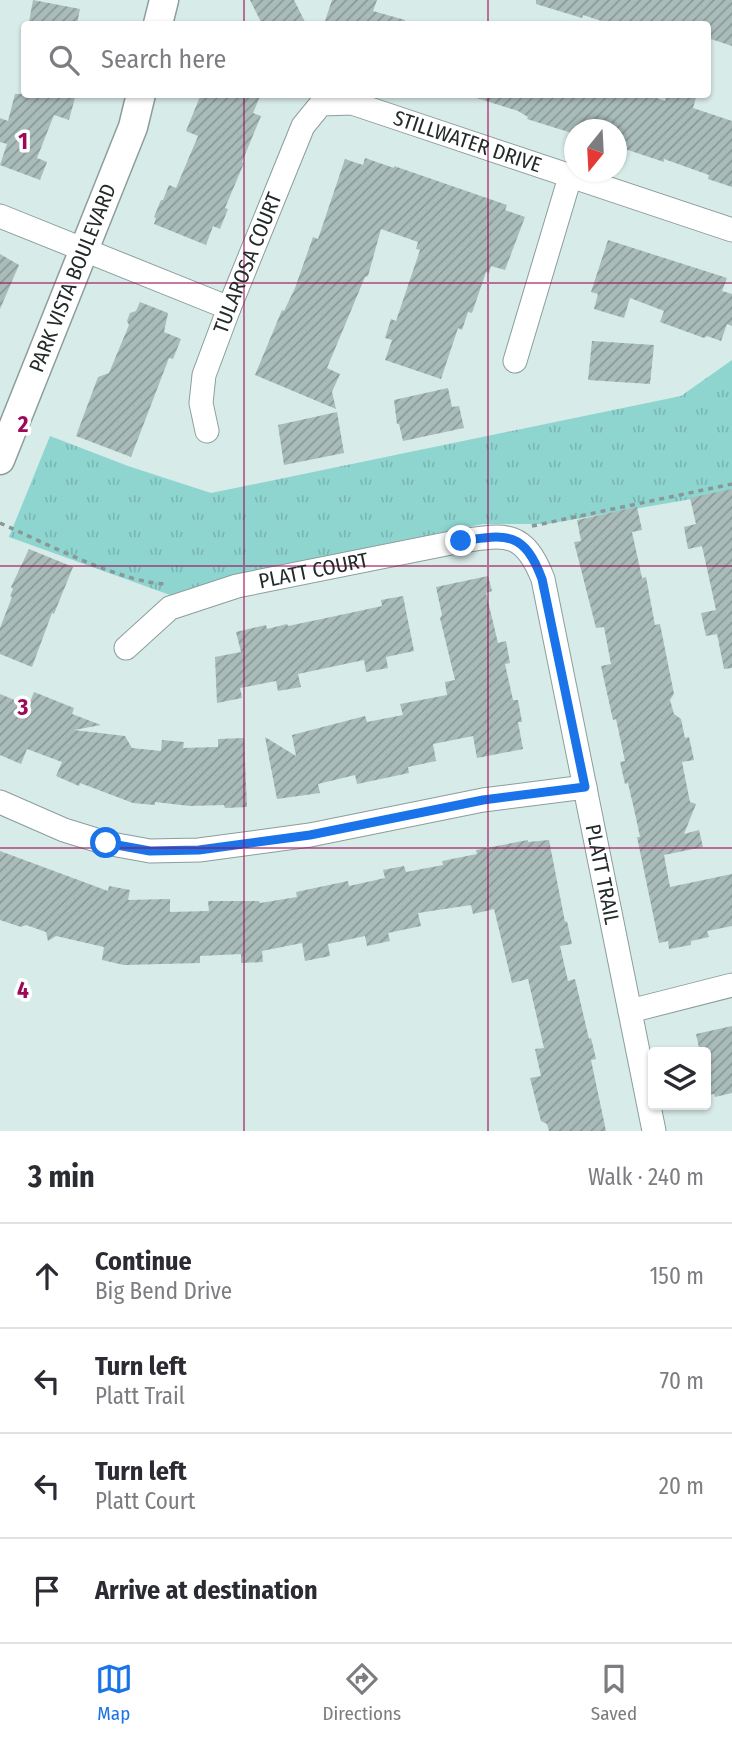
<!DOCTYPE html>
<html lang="en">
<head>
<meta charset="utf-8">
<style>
	:root { --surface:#fff; --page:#f7f7f7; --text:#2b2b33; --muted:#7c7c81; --line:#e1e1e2; --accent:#1a73e8 }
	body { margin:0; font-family:"Fira Sans Condensed",sans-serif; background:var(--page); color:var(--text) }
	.controls { position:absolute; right:21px; bottom:21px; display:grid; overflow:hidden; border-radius:7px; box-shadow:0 2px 5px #0004 }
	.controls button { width:63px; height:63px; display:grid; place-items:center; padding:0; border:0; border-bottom:2px solid var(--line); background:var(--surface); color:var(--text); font:35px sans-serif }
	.compass { position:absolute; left:564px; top:119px; width:63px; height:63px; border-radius:50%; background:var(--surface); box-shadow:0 2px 5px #0004; rotate:198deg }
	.stop { position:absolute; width:21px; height:21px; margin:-16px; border:5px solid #1a73e8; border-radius:50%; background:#fff }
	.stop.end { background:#1a73e8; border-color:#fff; box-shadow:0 2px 7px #0008 }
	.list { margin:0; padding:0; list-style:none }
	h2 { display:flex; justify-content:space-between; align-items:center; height:91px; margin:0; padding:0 28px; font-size:30px }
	h2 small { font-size:23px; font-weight:400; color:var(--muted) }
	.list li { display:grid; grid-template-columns:46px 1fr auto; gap:21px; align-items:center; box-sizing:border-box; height:105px; padding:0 28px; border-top:2px solid var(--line) }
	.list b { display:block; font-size:26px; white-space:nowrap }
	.list p { margin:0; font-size:23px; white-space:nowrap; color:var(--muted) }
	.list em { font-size:23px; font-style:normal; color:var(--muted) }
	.icon { flex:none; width:38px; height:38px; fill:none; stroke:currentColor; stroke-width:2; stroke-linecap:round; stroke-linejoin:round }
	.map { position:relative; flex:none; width:732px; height:1131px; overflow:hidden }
	.search { position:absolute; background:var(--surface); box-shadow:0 2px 5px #0004; left:21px; right:21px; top:21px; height:77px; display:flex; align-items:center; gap:18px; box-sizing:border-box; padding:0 24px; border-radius:7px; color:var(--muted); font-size:26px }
	.sheet { height:511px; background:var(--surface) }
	nav { display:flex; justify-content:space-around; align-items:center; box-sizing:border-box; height:98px; border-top:2px solid var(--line); background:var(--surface); font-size:19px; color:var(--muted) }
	nav a { display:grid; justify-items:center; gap:4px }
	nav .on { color:var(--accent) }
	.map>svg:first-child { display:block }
</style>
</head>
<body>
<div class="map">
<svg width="732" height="1131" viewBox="0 0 732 1131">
	<defs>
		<pattern id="grass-tufts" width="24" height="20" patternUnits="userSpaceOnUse" patternTransform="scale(1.75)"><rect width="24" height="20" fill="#8ed5d0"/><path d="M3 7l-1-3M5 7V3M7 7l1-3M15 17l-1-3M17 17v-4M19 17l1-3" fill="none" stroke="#7ab7b3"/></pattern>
		<pattern id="building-hatch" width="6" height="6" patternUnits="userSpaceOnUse" patternTransform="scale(1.75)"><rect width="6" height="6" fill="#a9bcba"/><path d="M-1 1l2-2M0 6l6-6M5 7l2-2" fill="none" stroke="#899997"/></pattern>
	</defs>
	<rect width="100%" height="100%" fill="#d7ebe9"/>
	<path fill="url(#grass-tufts)" d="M732,360v132l-185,32h-64l-216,44 -97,27 -161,-58 41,-101 78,30 83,27 470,-97z"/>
	<path fill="url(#building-hatch)" d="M33,0l47,9 -3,15h-35l-13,-2z
		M250,0h44l12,24h-44z
		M332,0h45l-4,11 32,9 -1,4h-80z
		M536,0h196v46l-24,-8v-14h-97l-28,-9 -1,3 -46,-14z
		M15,94h61l-7,26 -15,-5 -17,43 10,4 -7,18 -40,-15 7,-21 -7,-2v-24l8,3z
		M201,94h60l-8,19 8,3 -19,46 2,1 -19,45 3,1 -8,20 -7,-3 -7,19 -52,-21 2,-6 -2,-1 7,-17h2l6,-15 7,3 22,-52 -12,-5z
		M477,94h169l19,7 2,-7h30l-4,14 39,13v66l-24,-8 1,-4 -45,-16v3l-39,-13 1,-2 -9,-3v-14h-42v4l-48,-15 1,-2 -10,-6 -41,-13z
		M365,158l29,10v-2l113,39 -2,5 20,7 -20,53 -14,-4 -2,7 -3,-1 -14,41 -4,-1 -6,18 -4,-2 -17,51 -56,-19 7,-20 -7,-2 6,-19 5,2 24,-71 -4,-1 2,-7 -37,-13 -13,47 -3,1 -38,91 13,6 -8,18 4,17 -81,-34 27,-65 2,1 11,-23 18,-51 5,2 27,-80 18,6z
		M608,240l119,38 -5,13 10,3v32l-5,-2 -6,17 -14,-5 -3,2 -44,-16 4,-11 -34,-13 -6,20 -30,-9 4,-15 -7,-2z
		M0,254l19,11 -19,44z
		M140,302l28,11 -4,19 17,7 -8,20 -4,-1 -38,99 -55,-21 22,-59 11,-4 20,-48 -2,-4 3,-8 6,-2z
		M592,341l62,4 -4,39 -62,-4z
		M448,388l4,19 7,-1 5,22 -61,13 -4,-17h-2l-3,-24z
		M337,412l7,41 -60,12 -6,-40z
		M732,489v179l-8,1 -7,-35 -11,2 -5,-23 15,-3 -14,-64 -14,3 -4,-22 12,-3 -6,-26z
		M637,507l5,23 -10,2 10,46 4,-1 9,48 5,-1 14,70 -4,6 4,14 7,5 4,19 4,-1 5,23 -12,2 8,40 6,2 -12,30 15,-4 4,17 -39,8 6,32 62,-13v52l-25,5 2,6 -18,4v4l-22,4 -1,-8 -9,2 -22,-106h3l-4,-19 -8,-35 -3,1 -5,-22 5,-1 -9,-42 -3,1 -12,-54 10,-2 -7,-37 -8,1 -22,-86 7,-1 -4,-21z
		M29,549l44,18 -19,47 -2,-1 -20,54 -32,-13v-26l12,-31 -2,-1 3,-7 -2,-2z
		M488,576l4,15 -6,2 12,50 8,-2 4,22 -5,1 8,36h5l4,22h-4l5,27 -46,9 -4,-22 -40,8 3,17 -28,6 1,6 -52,11 -2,-9 -37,9 2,9 -43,6 -12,-62 31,19 -4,-21 73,-19 2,6 36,-7 -3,-11 47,-9 -2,-13 10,-2 -15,-62 2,-3 -6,-28z
		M403,596l11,55 -28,6 2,11 -22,4 -2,-12 -66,14 3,13 -23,4 -2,-10 -36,7 2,10 -25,5 -2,-46 26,-5 -5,-20 30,-7 1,4 20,-5 1,2 43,-9 51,-11 -1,-6z
		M34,692l40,16 -2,6 29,11 -27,5 51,6 7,12 29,3 1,-11 22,2 -1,6 35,-1v-8l26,-1 3,69 -22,1 -1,-3 -34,1 -35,-4v3l-22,-2 -53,-20 -1,3 -23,-10 6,-14 -35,-13 -6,15 -21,-9v-61l22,9 1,-4 7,3z
		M528,840v2l21,-2 16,82 2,-1 5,23 -12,2 8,35 7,-2 14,60 2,-1 5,21 -5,1 15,71h-57l-2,-7 -6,-3 -11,-43 11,-2 -6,-27 9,-1 -16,-69 -16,4 -18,-74 -21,5 -2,-9 -53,8 3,13 -33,7 2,8 -23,5 -2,-10 -37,8 2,12 -25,5 -3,-18 -40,8 1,11 -22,1v-9l-41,2v7l-76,2 -22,-5 2,-13 -48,-11 -8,5 -2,-9 -20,-7 -5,2 -21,-7v-69l108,40 1,-5 21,4 -2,10 42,-1v13l39,-1 -1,-10h51l1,2 37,-6 -1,-5 52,-11 1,5 36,-8 -2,-8 21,-4 2,6 37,-7 -1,-4 35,-7 -1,-4z
		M732,1026v67l-17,4 -1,-3 -8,1v-43h-6l-4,-18z"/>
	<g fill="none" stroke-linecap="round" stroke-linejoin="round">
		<g stroke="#8b9e9c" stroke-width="25">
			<g id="minor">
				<path d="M0,216l229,92"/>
				<path d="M515,361l55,-184"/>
				<path id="s1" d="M207,431l-6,-28 3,-28 25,-67 74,-182 18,-22 31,-1 380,127"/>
				<path id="s2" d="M126,648l44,-40 67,-22 224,-45c46,-7 63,-10 82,38l111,552"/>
				<path d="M0,802l64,28 42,13 44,8 49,-1 111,-15 173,-35 102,-13"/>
				<path d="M630,1011l102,-26"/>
			</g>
		</g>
		<g stroke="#8b9e9c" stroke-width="31">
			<g id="tertiary">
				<path d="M158,24l6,-24"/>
				<path id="s3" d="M0,460l133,-333 8,-33"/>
			</g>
		</g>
		<path stroke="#899896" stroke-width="3.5" stroke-dasharray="5 5" stroke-linecap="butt" d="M0,523c43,19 123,61 168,61
			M532,526l200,-42"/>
		<use href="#minor" stroke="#fff" stroke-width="23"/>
		<use href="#tertiary" stroke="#fff" stroke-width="28"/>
	</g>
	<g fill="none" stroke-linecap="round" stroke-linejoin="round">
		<path stroke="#1a73e8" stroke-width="9" d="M106,843l44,8 49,-1 111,-15 173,-35 102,-13 -43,-208c-18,-48 -35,-45 -81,-38"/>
	</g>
	<path fill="none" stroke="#9c0956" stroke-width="2" stroke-opacity="0.55" d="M244,0v24M488,0v24M244,94v1037M488,94v1037M0,283h732M0,566h732M0,848h732"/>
	<g text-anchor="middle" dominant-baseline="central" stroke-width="7" stroke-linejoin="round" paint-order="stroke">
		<g font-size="21" fill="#232a2a" stroke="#fff">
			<text stroke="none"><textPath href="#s1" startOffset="506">STILLWATER DRIVE</textPath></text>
			<text stroke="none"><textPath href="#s1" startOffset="177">TULAROSA COURT</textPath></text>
			<text stroke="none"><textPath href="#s3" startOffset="196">PARK VISTA BOULEVARD</textPath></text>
			<text stroke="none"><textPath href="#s2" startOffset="208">PLATT COURT</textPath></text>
			<text stroke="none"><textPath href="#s2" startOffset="763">PLATT TRAIL</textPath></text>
		</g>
	</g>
	<g font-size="23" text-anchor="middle" font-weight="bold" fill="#9c0956" stroke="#fff" stroke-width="7" stroke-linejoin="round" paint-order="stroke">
		<text x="23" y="149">1</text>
		<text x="23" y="432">2</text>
		<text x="23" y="715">3</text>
		<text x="23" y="998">4</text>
	</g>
</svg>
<div class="controls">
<button><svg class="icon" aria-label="layers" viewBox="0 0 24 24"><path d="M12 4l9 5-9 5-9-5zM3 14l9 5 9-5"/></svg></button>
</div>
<svg class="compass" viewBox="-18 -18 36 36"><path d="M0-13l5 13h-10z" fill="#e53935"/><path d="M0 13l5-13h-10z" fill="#7c7c81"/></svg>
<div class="stop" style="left:106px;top:843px"></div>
<div class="stop end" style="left:461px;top:541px"></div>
<div class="search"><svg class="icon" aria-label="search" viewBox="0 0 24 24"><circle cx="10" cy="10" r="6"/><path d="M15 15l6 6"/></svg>Search here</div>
</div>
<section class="sheet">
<h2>3 min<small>Walk · 240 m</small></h2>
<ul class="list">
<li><svg class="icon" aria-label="ahead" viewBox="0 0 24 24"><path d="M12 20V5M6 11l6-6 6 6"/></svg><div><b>Continue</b><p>Big Bend Drive</p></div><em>150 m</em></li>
<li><svg class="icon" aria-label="left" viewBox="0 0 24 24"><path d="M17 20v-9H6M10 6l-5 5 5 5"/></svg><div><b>Turn left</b><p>Platt Trail</p></div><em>70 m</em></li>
<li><svg class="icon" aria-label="left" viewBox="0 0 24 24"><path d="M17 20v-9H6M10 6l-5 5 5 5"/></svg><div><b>Turn left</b><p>Platt Court</p></div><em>20 m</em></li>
<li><svg class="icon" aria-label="arrive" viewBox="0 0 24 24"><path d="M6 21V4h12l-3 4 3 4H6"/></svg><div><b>Arrive at destination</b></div></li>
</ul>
</section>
<nav>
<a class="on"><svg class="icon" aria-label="map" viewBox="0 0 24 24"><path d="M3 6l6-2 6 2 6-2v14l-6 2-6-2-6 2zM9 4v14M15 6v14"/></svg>Map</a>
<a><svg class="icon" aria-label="directions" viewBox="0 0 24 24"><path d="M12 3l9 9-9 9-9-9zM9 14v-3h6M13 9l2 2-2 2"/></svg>Directions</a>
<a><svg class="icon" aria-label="saved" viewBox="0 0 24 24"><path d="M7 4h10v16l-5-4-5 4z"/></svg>Saved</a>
</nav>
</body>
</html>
